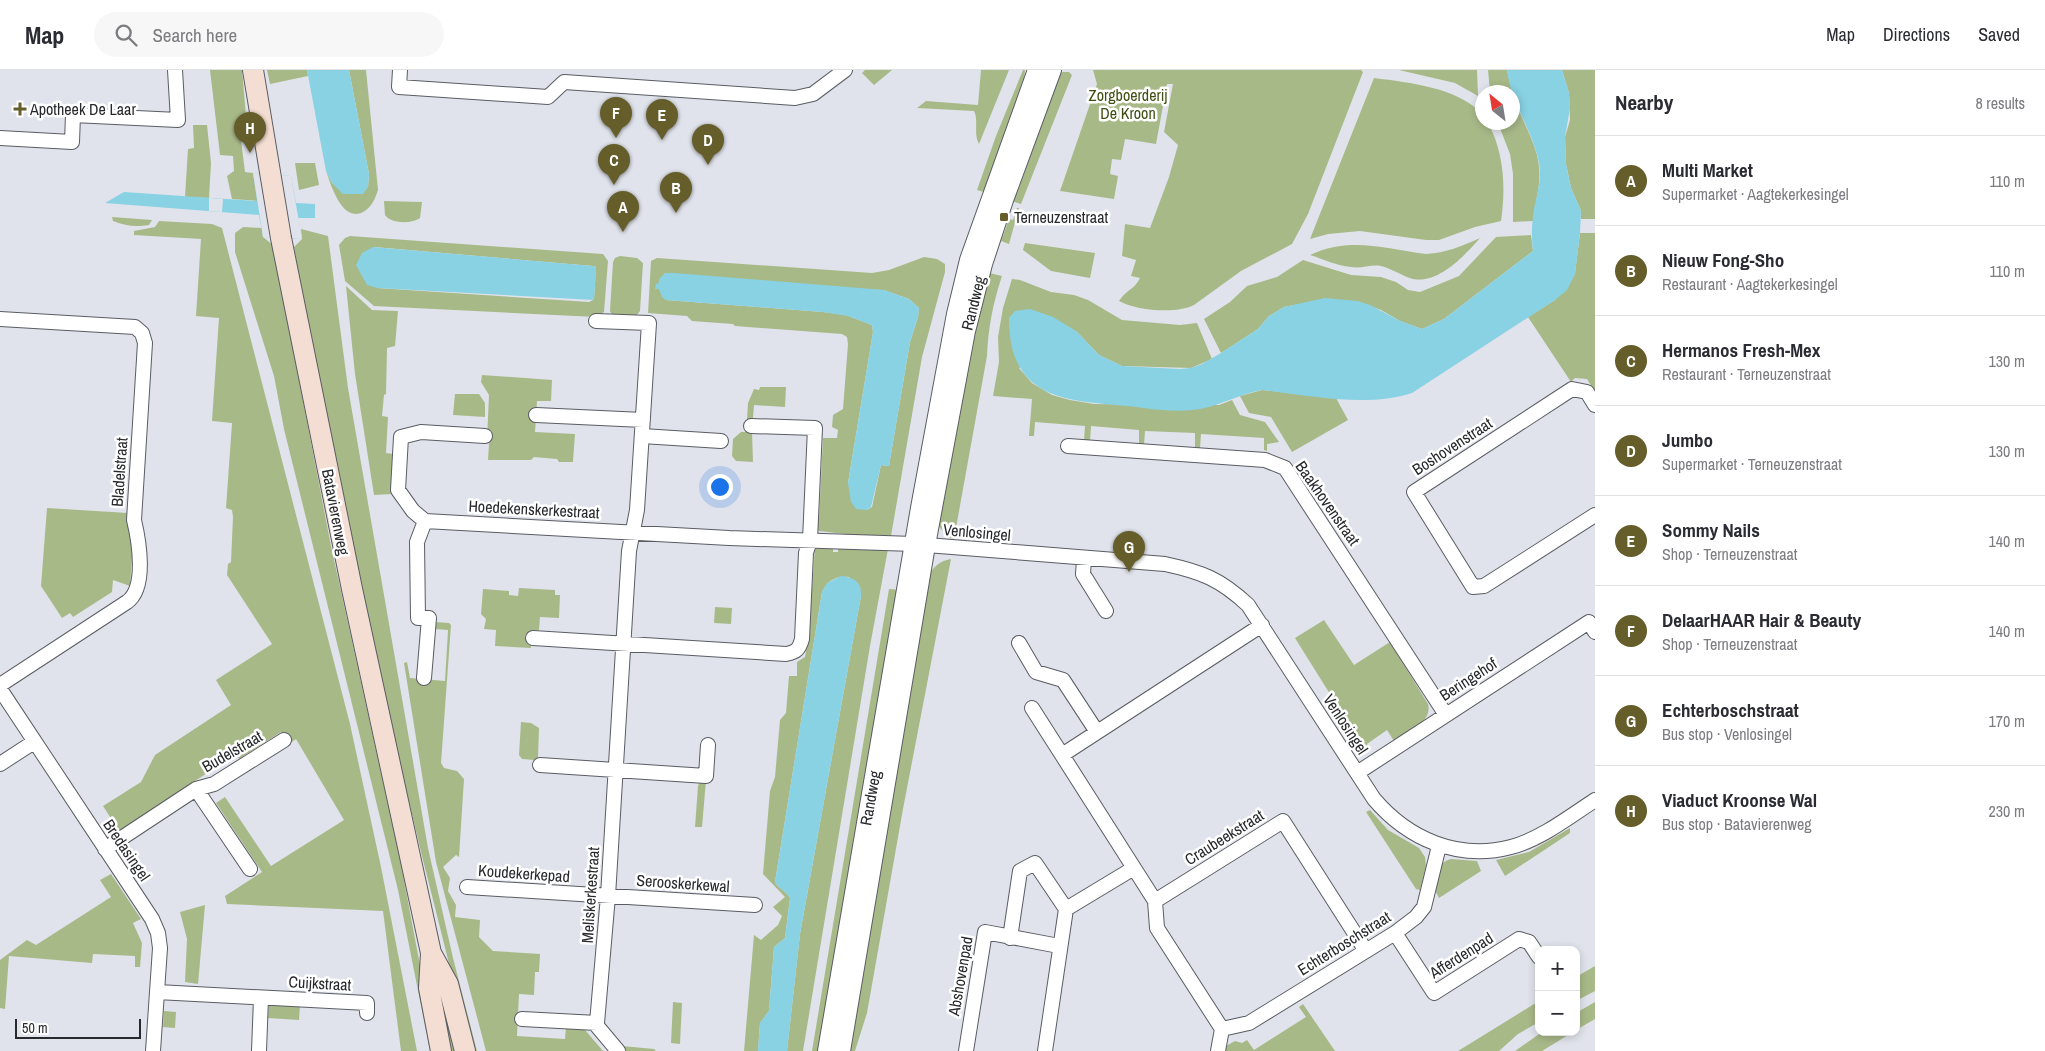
<!DOCTYPE html>
<html lang="en">
<head>
<meta charset="utf-8">
<style>
	:root { --surface:#fff; --page:#f7f7f7; --text:#2b2b33; --muted:#7c7c81; --line:#e1e1e2; --accent:#655d2a }
	body { margin:0; font-family:"Archivo Narrow",sans-serif; background:var(--page); color:var(--text) }
	.controls { position:absolute; right:15px; bottom:15px; display:grid; overflow:hidden; border-radius:10px; box-shadow:0 2px 8px #0003 }
	.controls button { width:45px; height:45px; display:grid; place-items:center; padding:0; border:0; border-bottom:1px solid var(--line); background:var(--surface); color:var(--text); font:25px sans-serif }
	.compass { position:absolute; left:1475px; top:15px; width:45px; height:45px; border-radius:50%; background:var(--surface); box-shadow:0 2px 8px #0003; rotate:330deg }
	.scale { position:absolute; left:15px; bottom:12px; width:126px; box-sizing:border-box; padding-left:5px; border:2px solid #28292c; border-top:0; font-size:14px; line-height:18px; white-space:nowrap; color:#28292c; -webkit-text-stroke:4px #fff; paint-order:stroke }
	.you { position:absolute; left:719px; top:416px; width:18px; height:18px; margin:-12px; border:4px solid #fff; border-radius:50%; background:#1a73e8; box-shadow:0 0 0 8px #1a73e833 }
	.badge { display:grid; place-items:center; width:32px; height:32px; border-radius:50%; background:var(--accent); color:#fff; font-size:16px; font-weight:700 }
	.pin { position:absolute; translate:-50% -41px; filter:drop-shadow(0 1px 2px #0008) }
	.pin::after { content:''; position:absolute; top:26px; width:18px; height:15px; background:inherit; clip-path:polygon(0 0,100% 0,50% 100%) }
	.list { margin:0; padding:0; list-style:none }
	h2 { display:flex; justify-content:space-between; align-items:center; height:65px; margin:0; padding:0 20px; font-size:21px }
	h2 small { font-size:16px; font-weight:400; color:var(--muted) }
	.list li { display:grid; grid-template-columns:32px 1fr auto; gap:15px; align-items:center; box-sizing:border-box; height:90px; padding:0 20px; border-top:1px solid var(--line) }
	.list b { display:block; font-size:19px; white-space:nowrap }
	.list p { margin:0; font-size:16px; white-space:nowrap; color:var(--muted) }
	.list em { font-size:16px; font-style:normal; color:var(--muted) }
	.icon { flex:none; width:28px; height:28px; fill:none; stroke:currentColor; stroke-width:2; stroke-linecap:round; stroke-linejoin:round }
	.map { position:relative; flex:none; width:1595px; height:981px; overflow:hidden }
	header { display:flex; align-items:center; gap:30px; box-sizing:border-box; height:70px; padding:0 25px; background:var(--surface); border-bottom:1px solid var(--line) }
	header strong { font-size:24px }
	nav { display:flex; gap:28px; margin-inline-start:auto; font-size:18px }
	.search { width:350px; height:45px; background:var(--page); display:flex; align-items:center; gap:12px; box-sizing:border-box; padding:0 18px; border-radius:28px; color:var(--muted); font-size:19px }
	main { display:flex }
	aside { flex:1; background:var(--surface) }
	.map>svg:first-child { display:block }
</style>
</head>
<body>
<header>
<strong>Map</strong>
<div class="search"><svg class="icon" aria-label="search" viewBox="0 0 24 24"><circle cx="10" cy="10" r="6"/><path d="M15 15l6 6"/></svg>Search here</div>
<nav><a>Map</a><a>Directions</a><a>Saved</a></nav>
</header>
<main>
<div class="map">
<svg width="1595" height="981" viewBox="0 0 1595 981">
	<rect width="100%" height="100%" fill="#e0e3eb"/>
	<path fill="#a8b988" fill-rule="evenodd" d="M210,0h32l6,69 -7,1 4,32 8,1 5,28 -26,-2 -5,-23 7,-5 -1,-15 -13,-1z
		M267,0h40l1,6 -38,8z
		M349,0h17l12,120c-3,9 -6,17 -15,22 -21,11 -32,-27 -37,-41l6,12 36,4 1,-13z
		M865,0h27l-18,15 -12,-12z
		M981,0h28l-30,74c-6,-11 0,-23 -5,-33l-57,-3 9,-7 52,4z
		M1023,0h2l-1,10 -37,113 -10,-3 19,-54z
		M1093,0h268l2,2 -55,142 -16,30 -51,27 -47,34c-17,9 -57,6 -75,-4 8,-12 15,-11 21,-23l-9,-2 5,-16 -14,-4 3,-32 25,4 19,-51 9,-32 -14,-13 9,-48h-6l-11,60 -31,-5 -4,21 -9,-1 -2,15 8,2 -4,23 -54,-8 37,-107z
		M1399,0h78l1,26 -23,-13z
		M1488,0h19l5,22h-22z
		M1562,0h33v149h-14v-8l-10,-23 -5,-24 -1,-27 5,-17 -1,-27z
		M1063,2h6l3,3 -51,129 -13,-4 47,-126z
		M1374,8c38,5 80,9 108,35v9l6,1c16,29 18,65 13,98l-26,6 -36,13h-13l-66,-9 -32,3 -18,5z
		M1513,24c7,25 24,48 26,73 2,19 -4,36 -6,54l-20,1v-48l-3,-20 -12,-31 14,-1z
		M193,55h14l4,38 -2,35 -24,-1 3,-48 6,-1z
		M295,93h20l4,22 -20,5z
		M384,131l38,1 -2,16c-8,6 -29,6 -35,-3z
		M1017,138h2l-10,36 -8,-3 8,-22 4,1z
		M112,147l40,3 -3,5c-14,2 -23,1 -36,-4z
		M159,151l53,3 10,4 128,496 31,143 36,184h-16l-18,-140 -156,-7 -2,-8 37,-24 -46,-69 9,-6 46,69 73,-46 -48,-81 -7,5 -8,-12 -42,27 -3,-5 -117,77 -16,-25 38,-24 14,-27 76,-50 -15,-25 56,-36 -45,-69 1,-11 3,-2 2,-45 -1,-7 -6,-2 6,-85 -20,-2 7,-103 -23,-2 5,-77 -67,-4v-4l21,-4z
		M243,157l19,1 1,9 10,8 58,301 70,318 35,187h-6l-32,-161 -114,-461 -10,-53 -39,-124v-19z
		M301,159l27,7 20,152 80,460 25,110 24,93h-6l-49,-195 -39,-164 -23,-107 -60,-296 -6,-42 8,-8z
		M1580,163h15v159l-8,-13 -12,-1 -4,4 -43,-65 27,-17 20,-27z
		M1531,165l2,16 -89,68 -22,10 -22,-8 -19,-11 -24,-9 -57,3 -16,3 -15,9 -11,13 -37,24 -17,-34 26,-17 17,-16 30,-9 26,-17 48,15 30,2 15,5 12,8 12,2 39,-16 37,-39z
		M350,166l253,18 5,7 -4,51 -8,5 -222,-11 -29,-25 -6,-36 6,-7zM374,177l219,19 3,1 -2,31 -1,2 -4,2 -212,-14z
		M1480,168c-15,17 -41,46 -67,41 -11,-3 -20,-10 -32,-13 -10,-2 -20,3 -30,1 -14,-1 -28,-8 -41,-12 40,-19 75,-6 116,-1 20,-1 36,-8 54,-16z
		M1025,173l70,10 -5,25 -39,-7 -28,-21z
		M620,186l17,2 6,5 -3,48 -4,5 -24,-1 -2,-4 3,-49 2,-4z
		M924,187l13,2 8,5v8l-23,85 -31,179 -2,3 -70,-8 -3,-3 -1,-8h4l4,-82h14l1,-8 -6,-3 1,-12 10,-6 5,-65 -1,-7 -5,-3 -107,-8 -2,-2 -41,-3 -5,-5 -39,-3 3,-52 6,-3 215,15 17,-3zM658,214l226,6 25,9 10,9 -1,9 -8,25 -21,124 -8,-1 -9,42 -5,3 -19,-27 25,-151 -1,-7 -26,-10 -23,-3 -157,-12 -7,-11z
		M985,202l17,4c-9,27 -14,52 -15,80l-33,183 -7,-2 -9,-12z
		M1012,209l8,1 31,12 23,3 14,5 34,20 58,5 17,-2 15,36 -21,9 -69,-2 -23,-11 -23,-24 -57,37 13,15 20,12 18,5 24,4 125,1 13,-5 8,15 25,7 14,20 -12,2v7l-3,-1v-12l-63,-4 -1,14h-5v-15l-50,-2 -1,14 -5,-1v-14l-48,-4 -1,15 -6,-1 1,-14 -50,-4 -1,14h-5l3,-37 -39,-3 6,-34 -1,-25 5,-29z
		M346,216l26,24 26,1 -3,35 -8,2 -1,46 -2,1 -2,21 6,1 -2,36 8,1 -2,40 -18,1 -19,-121z
		M482,305l70,5 -1,21h-14l-2,31 40,2 -2,28h-14l-2,-3 -23,-2 -3,3h-43l1,-16 -2,-4 2,-45 -8,-13z
		M760,317h26l-1,20 -31,-2 -1,13 -6,2 1,-17 6,-14 5,1z
		M1262,320l74,8 12,22 -56,32 -21,-35 -22,-4 -9,-17z
		M455,324h24l6,9v14l-32,-2z
		M741,362h11l1,30 -17,-1 -4,-5 1,-17z
		M47,438l81,5 5,28 -3,45 -17,-6 -1,12 -39,25 -3,-4 -8,5 -21,-32z
		M815,476l18,1v5h5v-5l50,2 -18,97 -67,405h-16l13,-117 61,-338 -12,-19c-13,-1 -21,3 -27,15l-47,290c4,7 11,9 15,16l-5,40 -11,9 -5,64 -9,12 -2,28h-14l10,-116 7,5 17,-15 4,-9 -9,-9 12,-10 -22,-23 7,-83 5,-14 5,-57 6,-7 3,-37h8v-14l8,-5 4,-25z
		M951,489l-48,250 -36,204 -12,38h-10l82,-473c6,-11 12,-17 24,-19z
		M519,518l36,2v5h5l-1,23 -19,-1 -1,13h-7l-1,18 -36,-2 1,-16 -12,-1 2,-10 -5,-5 2,-25 26,2v4l9,1z
		M889,519l12,1 -79,461h-10z
		M715,537l17,1 -1,16 -17,-1z
		M1324,550l30,45 36,-23 38,62c5,18 -21,29 -34,37l-7,-11 -20,14 2,5 -4,1 -70,-112z
		M435,552l14,1 2,2 -10,138 3,5 13,3 7,8 -5,78 -3,-2 -13,12 7,11 -2,13 8,14 -1,12 25,3 -1,17 14,14 47,3 -1,18h-4l-1,23 -15,-1 -2,42 48,3 1,-12 19,3 18,21h-117l-50,-189 -32,-199 3,-1 3,16 35,3 3,-51 -13,-1z
		M521,652l10,1 8,5 -1,30 -3,2 -13,-1 -3,-4z
		M701,708l5,2 -4,47h-7l3,-41z
		M1370,740l18,20 31,18 6,9 1,9 -6,24 -4,-1 -50,-77z
		M1570,758v5l-65,43 -9,-16 33,-8z
		M1451,789l26,2 4,10 -42,27 -4,-8c2,-13 2,-28 16,-31z
		M111,804l30,45 -8,4 9,20 -2,24h-5v-11l-42,-2 -1,9 -83,-7 -4,53 -5,-1v-48l27,-20 9,5 75,-48 -11,-17z
		M205,835l-7,79 -13,-2 2,-43 -7,-27z
		M1595,896v25l-19,10v-24z
		M438,914l21,67h-12z
		M1539,931v21l-21,12 -19,17h-41z
		M673,932l9,1 -2,41 -9,-1z
		M1595,932v17l-19,11v-17z
		M269,933l31,2 -1,15 -31,-2z
		M1303,934l32,47h-110l1,-5 9,-5 7,2 5,-3 7,10 52,-33 -7,-10z
		M164,941l12,1 -1,16 -12,-1z
		M1542,962h31l-31,19h-27z
		M622,976l32,3 2,2h-30z"/>
	<path fill="#88d2e4" d="M307,0h42l20,104 -1,13 -5,7h-20l-11,-11 -6,-12z
		M1507,0h55l7,23 1,15 -5,29 1,27 5,24 10,23 -1,22 -5,41 -8,16 -12,10 -143,93c-46,15 -103,2 -150,-3 -22,4 -41,15 -62,19 -24,4 -49,0 -72,-3 -65,-5 -119,-8 -119,-88l6,-7 15,-2 23,8 23,14 23,24 23,11 58,3 11,-1 11,-4 19,-11 37,-24 11,-13 15,-9 41,-9 32,3 13,4 30,16 22,8 22,-10 89,-68c-2,-15 -1,-28 1,-42 3,-15 8,-30 5,-46 -6,-32 -28,-60 -32,-93z
		M253,103l38,3 5,27 19,1v14h-17l4,21 -39,-2 -4,-22 -154,-12 19,-11 133,9z
		M373,177l220,19 3,1v3l-2,30 -217,-12 -10,-3 -11,-20 6,-12z
		M665,203h9l210,17 25,9 10,9 -1,9 -8,25 -21,124 -8,-1 -10,42 -4,3 -11,-1 -5,-7 -3,-19 25,-151 -1,-7 -24,-9 -25,-4 -157,-12 -4,-3 -3,-8h-4l1,-5h2l2,-6z
		M841,506c13,2 21,5 20,20l-61,338 -13,117h-29l2,-28 9,-12 5,-64 11,-9 5,-40c-4,-7 -11,-9 -15,-16l47,-290 5,-9z"/>
	<path fill="#e0e3eb" d="M253,103l38,3 11,63 -39,-2z
		M209,128l14,1 -1,13 -13,-1z"/>
	<g fill="none" stroke-linecap="round" stroke-linejoin="round">
		<g stroke="#5a5c63" stroke-width="16">
			<path id="minor" d="M400,0l-1,17 149,10 16,-15 231,16 18,-4 32,-24
				M0,68l72,4 1,-27 105,5 -3,-50
				M0,249l135,8 7,6 3,10 -11,177c5,21 13,68 -7,82l-127,83
				M596,251l53,2 -12,187 -8,41 -21,345 -11,127v3l21,25
				M1595,335l-8,-13 -15,-3 -158,103 59,95 11,-1 111,-71
				M536,345l107,5
				M642,366l79,5
				M1068,376l197,14 20,8 161,247
				M425,451l-12,-10 -15,-21 3,-53 20,-5 64,4
				M1084,489l-1,15 23,37
				M533,568l253,16c10,-2 13,-4 16,-15l4,-86 4,-13 5,-112 -64,-2
				M1019,573l17,29 27,8 34,52
				M424,608l5,-60h-11l-1,-76 8,-21 304,17 185,6 251,20c37,8 55,15 83,41l126,194c34,40 84,62 137,48 30,-8 58,-30 84,-47
				M0,619l152,230 6,14 2,15 -7,103
				M1032,638l30,47
				M0,694l34,-22
				M540,695l166,11 2,-31
				M1357,703l232,-151 6,10
				M196,719l54,80
				M105,779l91,-60 18,-5 70,-44
				M467,817l288,18
				M1155,831l128,-80 83,130
				M1395,863l39,60 85,-54 10,3 10,15
				M1010,868l10,-67 15,-8 31,46
				M157,922l210,11v10
				M522,949l75,4
				M1222,959l-65,-101 -2,-27 -93,-146 200,-130
				M259,981l2,-53
				M966,981l19,-119 74,14
				M1045,981l21,-142 68,-41
				M1218,981l4,-22 27,-6 146,-90 21,-16 8,-10 15,-61"/>
		</g>
		<g stroke="#5a5c63" stroke-width="20">
			<path id="tertiary" d="M827,981l93,-543 36,-194 13,-54 68,-190
				M841,981l85,-506 40,-214 17,-67 21,-64 48,-130"/>
		</g>
		<g stroke="#5a5c63" stroke-width="22">
			<path id="secondary" d="M253,0l28,168 71,351 79,364 17,31 17,67
				M431,883l-2,35 12,63"/>
		</g>
		<use href="#minor" stroke="#fff" stroke-width="14"/>
		<use href="#tertiary" stroke="#fff" stroke-width="18"/>
		<use href="#secondary" stroke="#f4ded3" stroke-width="20"/>
	</g>
	<g fill="#655d2a" stroke="#fff" stroke-width="2">
		<path d="M17.5 31.5h5v5h5v5h-5v5h-5v-5h-5v-5h5z"/>
		<rect x="999" y="142" width="10" height="10" rx="2.5"/>
	</g>
	<g text-anchor="middle" dominant-baseline="central" stroke-width="5" stroke-linejoin="round" paint-order="stroke">
		<g font-size="16" fill="#3f4f13" stroke="#fff">
			<text x="1128" y="25">Zorgboerderij<tspan x="1128" dy="18">De Kroon</tspan></text>
		</g>
		<g font-size="16" fill="#28292c" stroke="#fff" text-anchor="start">
			<text x="30" y="39">Apotheek De Laar</text>
			<text x="1014" y="147">Terneuzenstraat</text>
		</g>
		<g font-size="16" fill="#28292c" stroke="#fff">
			<text transform="translate(973 233) rotate(-76)">Randweg</text>
			<text transform="translate(1452 376) rotate(-33)">Boshovenstraat</text>
			<text transform="translate(119 402) rotate(-86)">Bladelstraat</text>
			<text transform="translate(1328 433) rotate(55)">Baakhovenstraat</text>
			<text transform="translate(534 439) rotate(3)">Hoedekenskerkestraat</text>
			<text transform="translate(336 442) rotate(79)">Batavierenweg</text>
			<text transform="translate(977 462) rotate(5)">Venlosingel</text>
			<text transform="translate(1468 609) rotate(-33)">Beringehof</text>
			<text transform="translate(1346 654) rotate(57)">Venlosingel</text>
			<text transform="translate(232 681) rotate(-30)">Budelstraat</text>
			<text transform="translate(870 728) rotate(-80)">Randweg</text>
			<text transform="translate(1224 767) rotate(-32)">Craubeekstraat</text>
			<text transform="translate(127 780) rotate(56)">Bredasingel</text>
			<text transform="translate(524 803) rotate(4)">Koudekerkepad</text>
			<text transform="translate(683 813) rotate(4)">Serooskerkewal</text>
			<text transform="translate(590 825) rotate(-86)">Meliskerkestraat</text>
			<text transform="translate(1344 873) rotate(-32)">Echterboschstraat</text>
			<text transform="translate(1461 885) rotate(-32)">Afferdenpad</text>
			<text transform="translate(960 906) rotate(-80)">Abshovenpad</text>
			<text transform="translate(320 913) rotate(3)">Cuijkstraat</text>
		</g>
	</g>
</svg>
<div class="controls">
<button>+</button>
<button>−</button>
</div>
<svg class="compass" viewBox="-18 -18 36 36"><path d="M0-13l5 13h-10z" fill="#e53935"/><path d="M0 13l5-13h-10z" fill="#7c7c81"/></svg>
<div class="scale">50 m</div>
<div class="you"></div>
<div class="pin badge" style="left:623px;top:162px">A</div>
<div class="pin badge" style="left:676px;top:143px">B</div>
<div class="pin badge" style="left:614px;top:115px">C</div>
<div class="pin badge" style="left:708px;top:95px">D</div>
<div class="pin badge" style="left:662px;top:70px">E</div>
<div class="pin badge" style="left:616px;top:68px">F</div>
<div class="pin badge" style="left:1129px;top:502px">G</div>
<div class="pin badge" style="left:250px;top:83px">H</div>
</div>
<aside>
<h2>Nearby<small>8 results</small></h2>
<ul class="list">
<li><span class="badge">A</span><div><b>Multi Market</b><p>Supermarket · Aagtekerkesingel</p></div><em>110 m</em></li>
<li><span class="badge">B</span><div><b>Nieuw Fong-Sho</b><p>Restaurant · Aagtekerkesingel</p></div><em>110 m</em></li>
<li><span class="badge">C</span><div><b>Hermanos Fresh-Mex</b><p>Restaurant · Terneuzenstraat</p></div><em>130 m</em></li>
<li><span class="badge">D</span><div><b>Jumbo</b><p>Supermarket · Terneuzenstraat</p></div><em>130 m</em></li>
<li><span class="badge">E</span><div><b>Sommy Nails</b><p>Shop · Terneuzenstraat</p></div><em>140 m</em></li>
<li><span class="badge">F</span><div><b>DelaarHAAR Hair &amp; Beauty</b><p>Shop · Terneuzenstraat</p></div><em>140 m</em></li>
<li><span class="badge">G</span><div><b>Echterboschstraat</b><p>Bus stop · Venlosingel</p></div><em>170 m</em></li>
<li><span class="badge">H</span><div><b>Viaduct Kroonse Wal</b><p>Bus stop · Batavierenweg</p></div><em>230 m</em></li>
</ul>
</aside>
</main>
</body>
</html>
